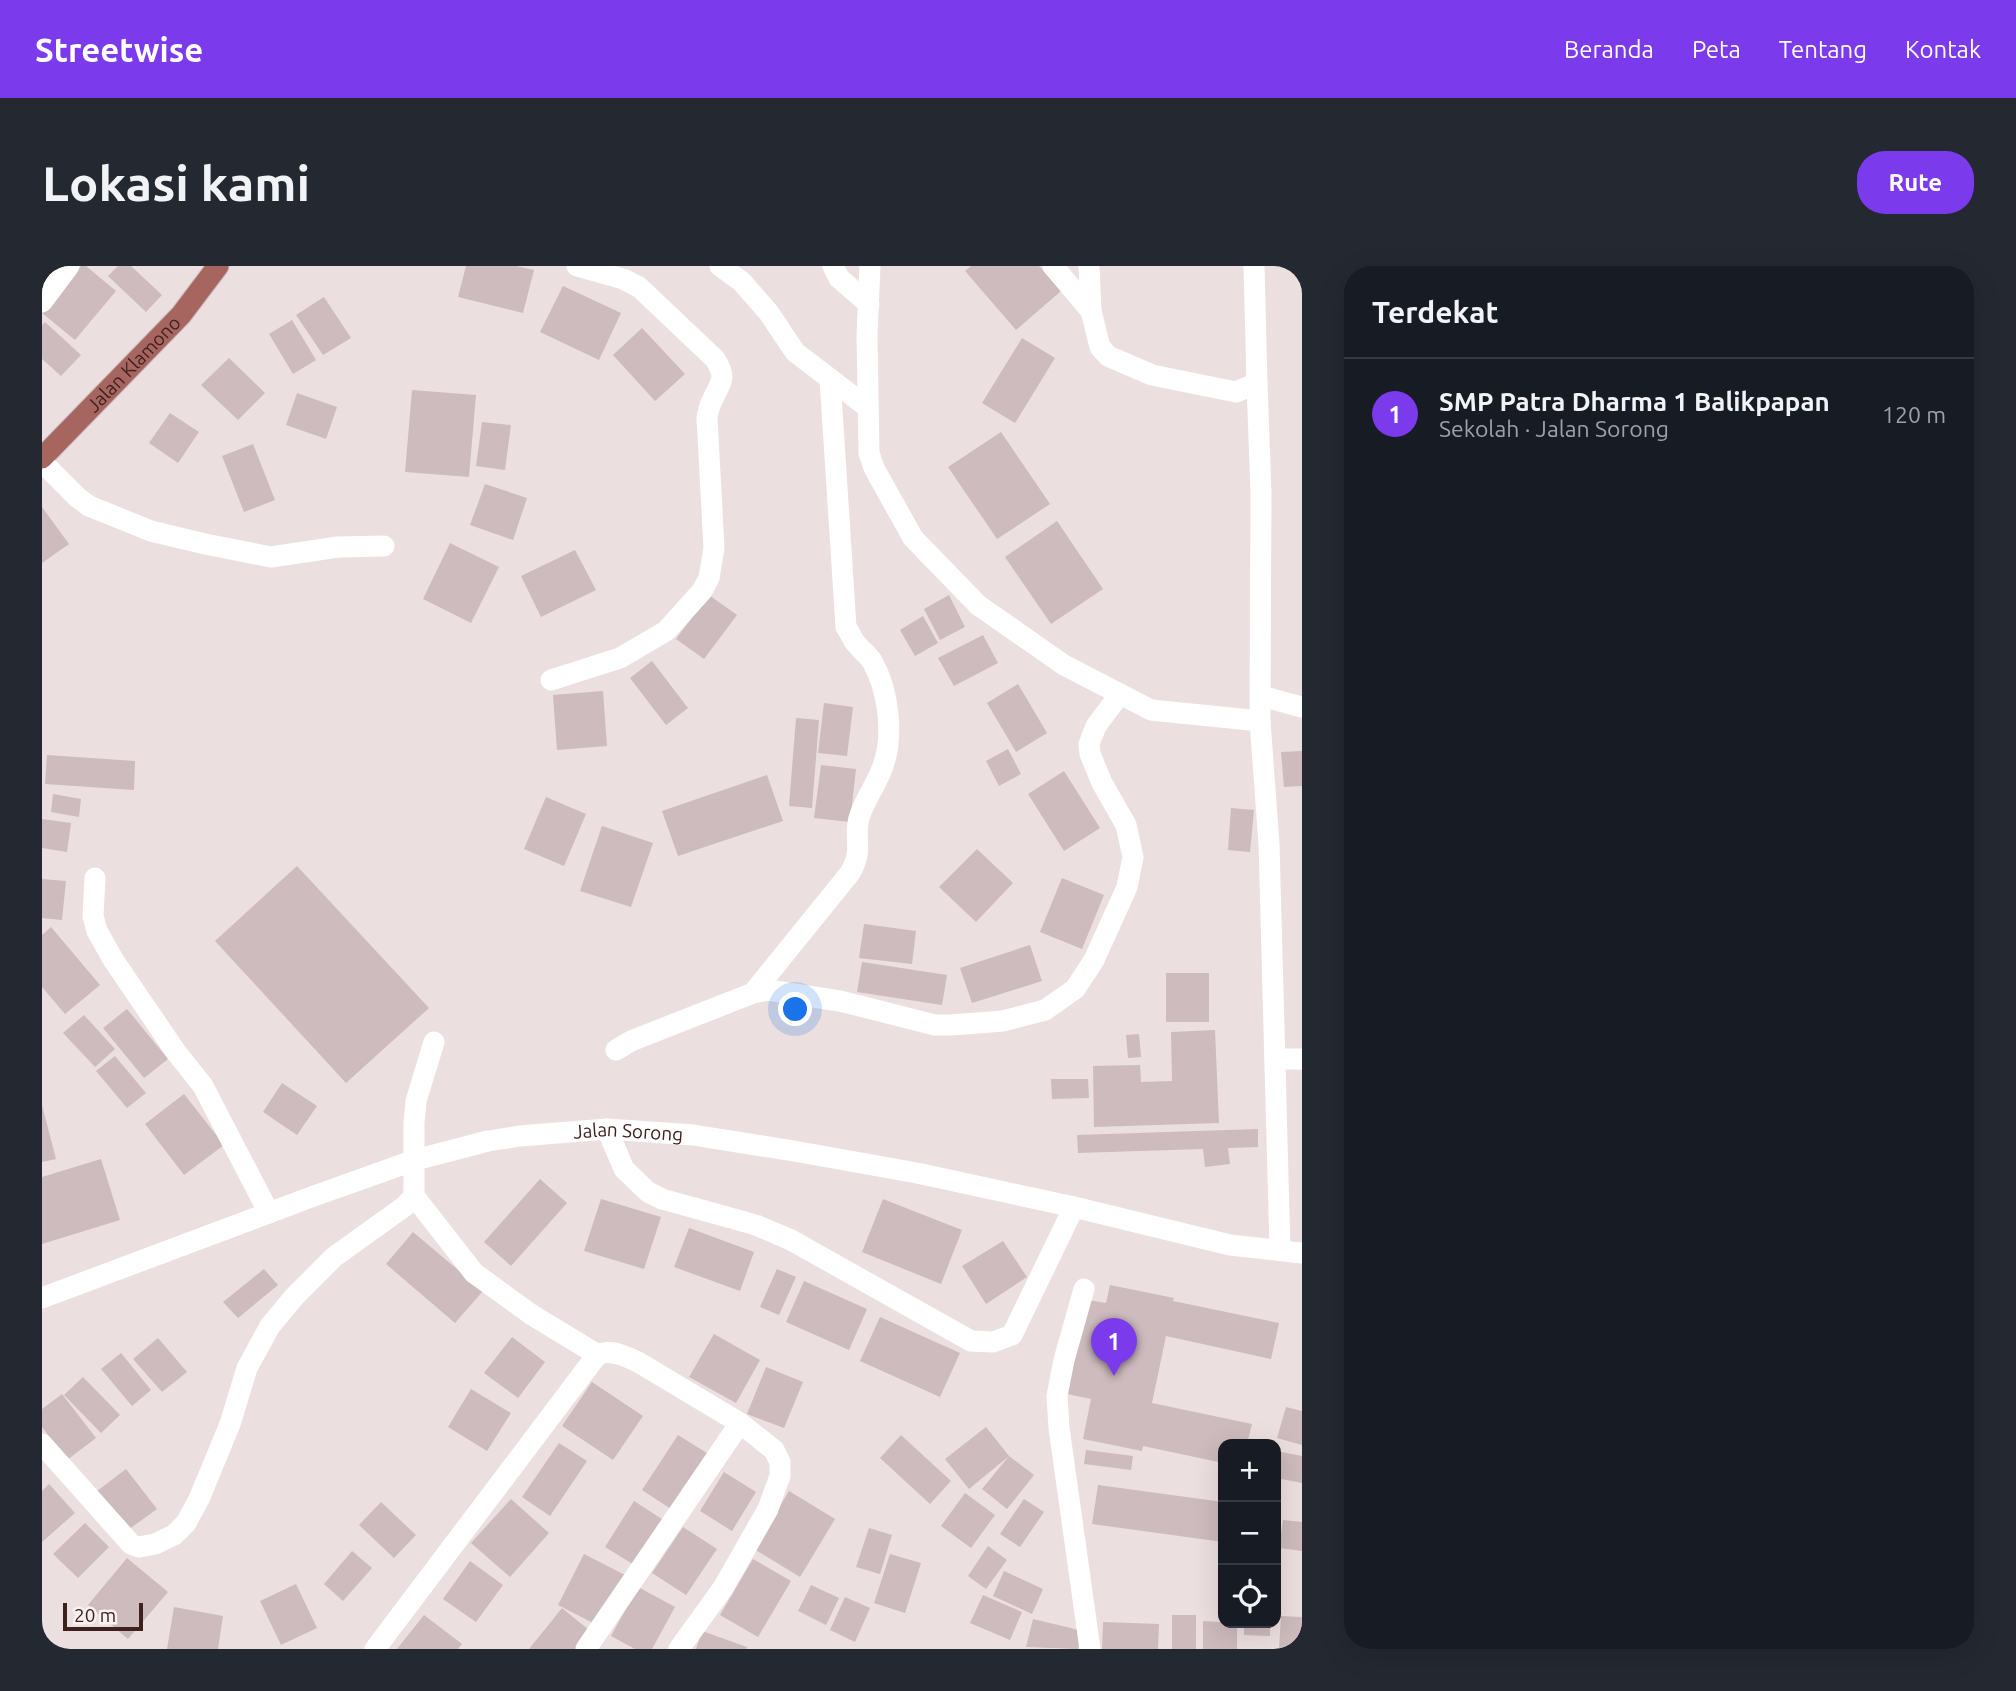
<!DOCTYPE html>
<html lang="id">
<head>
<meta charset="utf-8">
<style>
	:root { --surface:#171b24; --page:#242831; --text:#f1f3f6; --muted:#9ea1a6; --line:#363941; --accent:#7c3aed }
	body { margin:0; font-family:Ubuntu,sans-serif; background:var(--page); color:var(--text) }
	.controls { position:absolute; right:21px; bottom:21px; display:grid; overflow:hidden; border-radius:14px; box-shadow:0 7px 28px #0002 }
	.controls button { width:63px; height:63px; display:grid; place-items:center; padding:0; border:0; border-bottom:2px solid var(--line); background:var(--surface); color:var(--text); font:35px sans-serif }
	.scale { position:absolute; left:21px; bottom:18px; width:80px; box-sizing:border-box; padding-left:7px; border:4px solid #3e211e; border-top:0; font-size:19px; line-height:24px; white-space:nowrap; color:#3e211e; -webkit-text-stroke:5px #f8f0f1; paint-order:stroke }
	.you { position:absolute; left:754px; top:744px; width:24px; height:24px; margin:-18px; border:5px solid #fff; border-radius:50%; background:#1a73e8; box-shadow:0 0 0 10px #1a73e833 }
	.badge { display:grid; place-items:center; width:46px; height:46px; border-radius:50%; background:var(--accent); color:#fff; font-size:23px; font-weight:700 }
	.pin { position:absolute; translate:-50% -58px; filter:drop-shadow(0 2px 4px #0008) }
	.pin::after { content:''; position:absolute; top:37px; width:24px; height:21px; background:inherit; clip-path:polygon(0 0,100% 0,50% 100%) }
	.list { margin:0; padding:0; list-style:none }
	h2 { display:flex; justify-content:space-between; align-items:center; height:91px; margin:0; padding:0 28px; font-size:30px }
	h2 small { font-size:23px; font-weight:400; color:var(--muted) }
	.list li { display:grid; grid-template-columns:46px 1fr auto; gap:21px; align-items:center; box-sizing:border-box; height:112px; padding:0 28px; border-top:2px solid var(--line) }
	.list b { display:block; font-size:26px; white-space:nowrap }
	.list p { margin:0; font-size:23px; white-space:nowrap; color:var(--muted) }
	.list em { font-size:23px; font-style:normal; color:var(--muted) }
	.icon { flex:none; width:38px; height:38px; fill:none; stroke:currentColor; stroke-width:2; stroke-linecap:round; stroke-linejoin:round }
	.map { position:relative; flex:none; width:1260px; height:1383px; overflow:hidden; border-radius:28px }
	header { display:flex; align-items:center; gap:42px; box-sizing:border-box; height:98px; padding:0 35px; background:var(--accent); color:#fff }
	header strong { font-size:33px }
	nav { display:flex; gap:38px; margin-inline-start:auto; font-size:24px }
	.intro { display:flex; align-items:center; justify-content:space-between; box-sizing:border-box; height:168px; padding:0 42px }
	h1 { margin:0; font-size:49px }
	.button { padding:18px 32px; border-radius:28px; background:var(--accent); color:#fff; font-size:24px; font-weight:700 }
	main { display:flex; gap:42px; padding:0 42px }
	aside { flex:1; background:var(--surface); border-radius:28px; box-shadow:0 7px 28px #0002 }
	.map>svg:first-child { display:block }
</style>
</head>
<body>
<header>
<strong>Streetwise</strong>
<nav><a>Beranda</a><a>Peta</a><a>Tentang</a><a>Kontak</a></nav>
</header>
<div class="intro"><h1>Lokasi kami</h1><a class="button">Rute</a></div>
<main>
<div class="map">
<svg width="1260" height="1383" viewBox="0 0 1260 1383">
	<rect width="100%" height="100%" fill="#ecdfe0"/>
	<path fill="#cdbbbd" d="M39,0h5l30,25 -41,49 -33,-27z
		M76,0h13l31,29 -16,17 -38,-36z
		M424,0h50l18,4 -11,43 -65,-16z
		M929,0h68l22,25 -45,39 -51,-59z
		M521,20l58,27 -22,47 -59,-28z
		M282,31l27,41 -28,17 -27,-40z
		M250,54l24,40 -23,14 -24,-40z
		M3,56l36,33 -20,21 -19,-17v-34z
		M600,62l43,46 -30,27 -42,-46z
		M980,72l33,20 -40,65 -33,-20z
		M187,92l36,35 -27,27 -37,-35z
		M370,124l64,5 -7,82 -64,-5z
		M255,127l40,14 -11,32 -40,-14z
		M128,147l29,19 -21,31 -29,-20z
		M440,156l29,3 -6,45 -29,-4z
		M959,166l49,72 -53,35 -49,-72z
		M211,178l22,56 -31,12 -22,-56z
		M443,218l42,14 -14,42 -43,-15z
		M0,241l27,37 -27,19z
		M1015,255l46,68 -52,35 -46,-67z
		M408,277l49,24 -28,56 -48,-24z
		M533,284l21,40 -55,27 -20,-41z
		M667,329l28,20 -33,44 -28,-20z
		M907,329l16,32 -25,13 -16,-31z
		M881,350l15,27 -23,13 -15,-26z
		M941,369l15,28 -44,23 -16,-28z
		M610,395l36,47 -22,17 -36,-47z
		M976,418l29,49 -31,19 -29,-49z
		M561,425l4,55 -50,4 -4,-55z
		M782,437l29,4 -6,49 -29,-3z
		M754,452l23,2 -7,88 -23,-2z
		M966,483l13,25 -22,12 -13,-25z
		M1260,485v35l-18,1 -3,-35z
		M5,489l88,6 -1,29 -89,-6z
		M779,499l35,4 -6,53 -36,-4z
		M1022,505l36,57 -36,23 -36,-57z
		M725,509l16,46 -105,35 -16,-45z
		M11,528l28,5 -2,18 -28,-5z
		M504,531l40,17 -22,52 -40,-17z
		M1189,542l23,2 -4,42 -22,-2z
		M0,553l29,4 -4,29 -25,-4z
		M560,560l51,17 -22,64 -51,-16z
		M935,583l36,34 -37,39 -37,-35z
		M255,600l132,142 -83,75 -131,-142z
		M1020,612l42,17 -22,54 -42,-17z
		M0,613l24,2 -4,39 -20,-2z
		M822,658l52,7 -4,33 -53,-6z
		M9,661l49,58 -35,29 -23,-27v-52z
		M988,679l12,36 -70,22 -12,-35z
		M820,696l85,13 -5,30 -85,-13z
		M1124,707h43v49h-43z
		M85,743l41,50 -24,19 -41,-50z
		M42,749l31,34 -20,18 -32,-34z
		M1173,764l4,93 -125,4 -1,-61 47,-1 1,17 31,-1 -1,-49z
		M1097,768l2,23 -13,1 -2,-23z
		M73,790l31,37 -19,15 -31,-37z
		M1009,813h37l1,19 -37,1z
		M240,817l35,23 -20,29 -34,-23z
		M142,828l40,51 -40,30 -39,-51z
		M0,839l14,54 -14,3z
		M1216,863v18l-30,1 2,16 -25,3 -2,-18 -125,4 -1,-18z
		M59,893l19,61 -78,24v-67z
		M498,913l27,24 -56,63 -27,-24z
		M559,933l60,18 -17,52 -60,-18z
		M841,933l79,31 -21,54 -79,-32z
		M647,962l65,24 -14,39 -66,-24z
		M371,966l70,59 -28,32 -69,-59z
		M961,975l24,36 -41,27 -24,-38z
		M222,1003l14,16 -40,33 -15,-16z
		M735,1003l19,8 -17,38 -19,-8z
		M762,1015l63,28 -18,41 -63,-28z
		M1068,1019l64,13 -1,3 106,22 -8,36 -105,-23 -14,67 100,21 -5,20h-24v19l-80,-17 -1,5 -59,-12 8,-40 -24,-5 21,-94 18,3z
		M838,1051l80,36 -20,44 -80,-36z
		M672,1068l46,26 -24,43 -47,-26z
		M470,1071l33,25 -27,36 -34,-25z
		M116,1072l29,34 -25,20 -29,-33z
		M79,1087l30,37 -19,16 -31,-37z
		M724,1101l37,15 -19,46 -37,-14z
		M41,1111l37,38 -19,18 -37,-38z
		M550,1116l51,34 -30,44 -51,-34z
		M429,1123l40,24 -24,38 -39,-24z
		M20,1128l34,44 -29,22 -25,-33v-18z
		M1244,1141l16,4v34l-25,-7z
		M944,1161l23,29 -40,33 -24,-30z
		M636,1169l32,20 -36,56 -32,-21z
		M859,1169l50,46 -21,23 -50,-46z
		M517,1177l28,18 -37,55 -28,-19z
		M1044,1184l47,6 -2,14 -47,-6z
		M1234,1185l26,5v27l-26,-5z
		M967,1190l25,19 -27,34 -25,-20z
		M84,1203l31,40 -29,21 -31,-39z
		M682,1206l32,20 -24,39 -32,-20z
		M7,1218l26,29 -33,29v-51z
		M1056,1219l125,17v40l-131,-18z
		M747,1225l46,28 -35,58 -46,-28z
		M923,1227l30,22 -24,33 -30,-22z
		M469,1233l38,34 -39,44 -39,-34z
		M982,1233l20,13 -24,35 -20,-13z
		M592,1235l31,20 -29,45 -31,-19z
		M339,1236l35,33 -22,23 -35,-33z
		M1241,1254l19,2v29l-23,-3z
		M43,1257l24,24 -31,31 -25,-24z
		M641,1261l34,22 -31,46 -34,-22z
		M827,1262l23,7 -12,39 -24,-7z
		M946,1280l19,14 -21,29 -18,-13z
		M310,1285l20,17 -29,33 -19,-17z
		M542,1288l41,21 -26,51 -41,-21z
		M848,1288l31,9 -16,50 -31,-10z
		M85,1292l41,34 -40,47 -40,-34z
		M711,1293l38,22 -33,56 -38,-22z
		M428,1295l33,24 -27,37 -33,-23z
		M962,1305l39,18 -11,25 -39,-18z
		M254,1318l21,44 -36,17 -21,-44z
		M769,1319l28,13 -13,27 -28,-14z
		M596,1321l37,20 -23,42h-17l-24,-13z
		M941,1329l39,17 -12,28 -40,-17z
		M803,1331l25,11 -15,34 -25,-12z
		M132,1341l49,9 -5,33h-51z
		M520,1342l33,27 -11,14h-55z
		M382,1349l38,29 -4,5h-61z
		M1130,1349h24v34h-24z
		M1239,1350l21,1v32h-23z
		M991,1353l50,12 -5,18 -52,-2z
		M1161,1355l34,2v26h-34z
		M1061,1356l56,2 -1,25h-56z
		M1202,1357h26v13l-26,-1z
		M660,1365l45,16 -1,2h-50z"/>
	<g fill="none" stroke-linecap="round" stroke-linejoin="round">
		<g stroke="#c5bcbc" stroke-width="23">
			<g id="major">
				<path id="s2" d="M0,192l139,-143 37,-49"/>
			</g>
		</g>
		<g stroke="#fff" stroke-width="21">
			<path d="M678,0l22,16 27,31 26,39 72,55"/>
			<path d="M791,0l6,12 30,26"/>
			<path d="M828,0l-3,69 2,118 5,15 39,70 65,67 86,60 87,45 109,11 1,-228 -4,-110 -21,9 -84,-17 -44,-19 -8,-9 -9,-36 -2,-45"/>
			<path d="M1011,0l38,45"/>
			<path d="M1212,0l3,117"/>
			<path d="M0,36l27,-36"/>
			<path d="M0,196l35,35 12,9 62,25 54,13 66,13 67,-10 46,-1"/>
			<path d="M509,414l69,-22 46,-27 36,-40 7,-13 5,-30 -7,-130c1,-5 2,-12 5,-17 8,-19 16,-21 3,-42l-76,-72 -16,-8 -46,-13"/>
			<path d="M1219,430l41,11"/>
			<path d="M1218,455l9,123 11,406"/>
			<path d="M53,612l-2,38 4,15 17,30 62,91 27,34 66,127"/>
			<path d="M711,727l97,-120c15,-25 2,-37 10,-58 5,-15 15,-29 21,-44 14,-32 8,-80 -9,-110 -5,-7 -13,-13 -18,-20 -3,-5 -5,-10 -8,-14l-16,-248"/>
			<path d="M574,784l15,-9 122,-48 15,-3 72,11 95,24h16l52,-4 42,-11 30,-21 19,-29 33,-73 6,-30 -7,-32 -24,-42 -12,-29 -1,-10 7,-18 24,-32"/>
			<path d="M1233,793h27"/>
			<path d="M565,863l17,40 24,23 14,7 94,26 35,15 180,101 22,1 19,-7 62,-128"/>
			<path d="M372,930l60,77 58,42 66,40"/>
			<path d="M1042,1023l-20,71 -7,36 2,32 31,221"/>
			<path id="s1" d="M0,1032l272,-102 101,-36 73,-19 32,-5 87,-7 86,6 101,16 123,22 157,34 156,38 72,8"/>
			<path d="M0,1178l89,100 8,3 16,-3 19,-9 12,-12 13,-24 31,-75 17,-56 23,-42 24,-29 40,-40 71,-51 9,-10v-73l2,-22 18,-59"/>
			<path d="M333,1383l194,-257c5,-6 25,-34 29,-37 12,-7 29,2 40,7l102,61 34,27 6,12v14l-12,33 -45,79 -44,61"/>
			<path d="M544,1383l154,-226"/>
		</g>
		<use href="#major" stroke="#a7655f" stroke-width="21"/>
	</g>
	<g text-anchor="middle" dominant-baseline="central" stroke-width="6" stroke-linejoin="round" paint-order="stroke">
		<g font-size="19" fill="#3e211e" stroke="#f8f0f1">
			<text stroke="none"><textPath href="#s2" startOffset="131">Jalan Klamono</textPath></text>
			<text stroke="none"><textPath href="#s1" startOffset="614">Jalan Sorong</textPath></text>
		</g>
	</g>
</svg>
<div class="controls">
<button>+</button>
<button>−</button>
<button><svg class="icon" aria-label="locate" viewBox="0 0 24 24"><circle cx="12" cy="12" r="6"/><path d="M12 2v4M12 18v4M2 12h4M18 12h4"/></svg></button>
</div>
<div class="scale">20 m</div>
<div class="you"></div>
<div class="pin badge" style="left:1072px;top:1110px">1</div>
</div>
<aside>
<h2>Terdekat<small></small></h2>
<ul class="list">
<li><span class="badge">1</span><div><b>SMP Patra Dharma 1 Balikpapan</b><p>Sekolah · Jalan Sorong</p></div><em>120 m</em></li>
</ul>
</aside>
</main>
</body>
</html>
